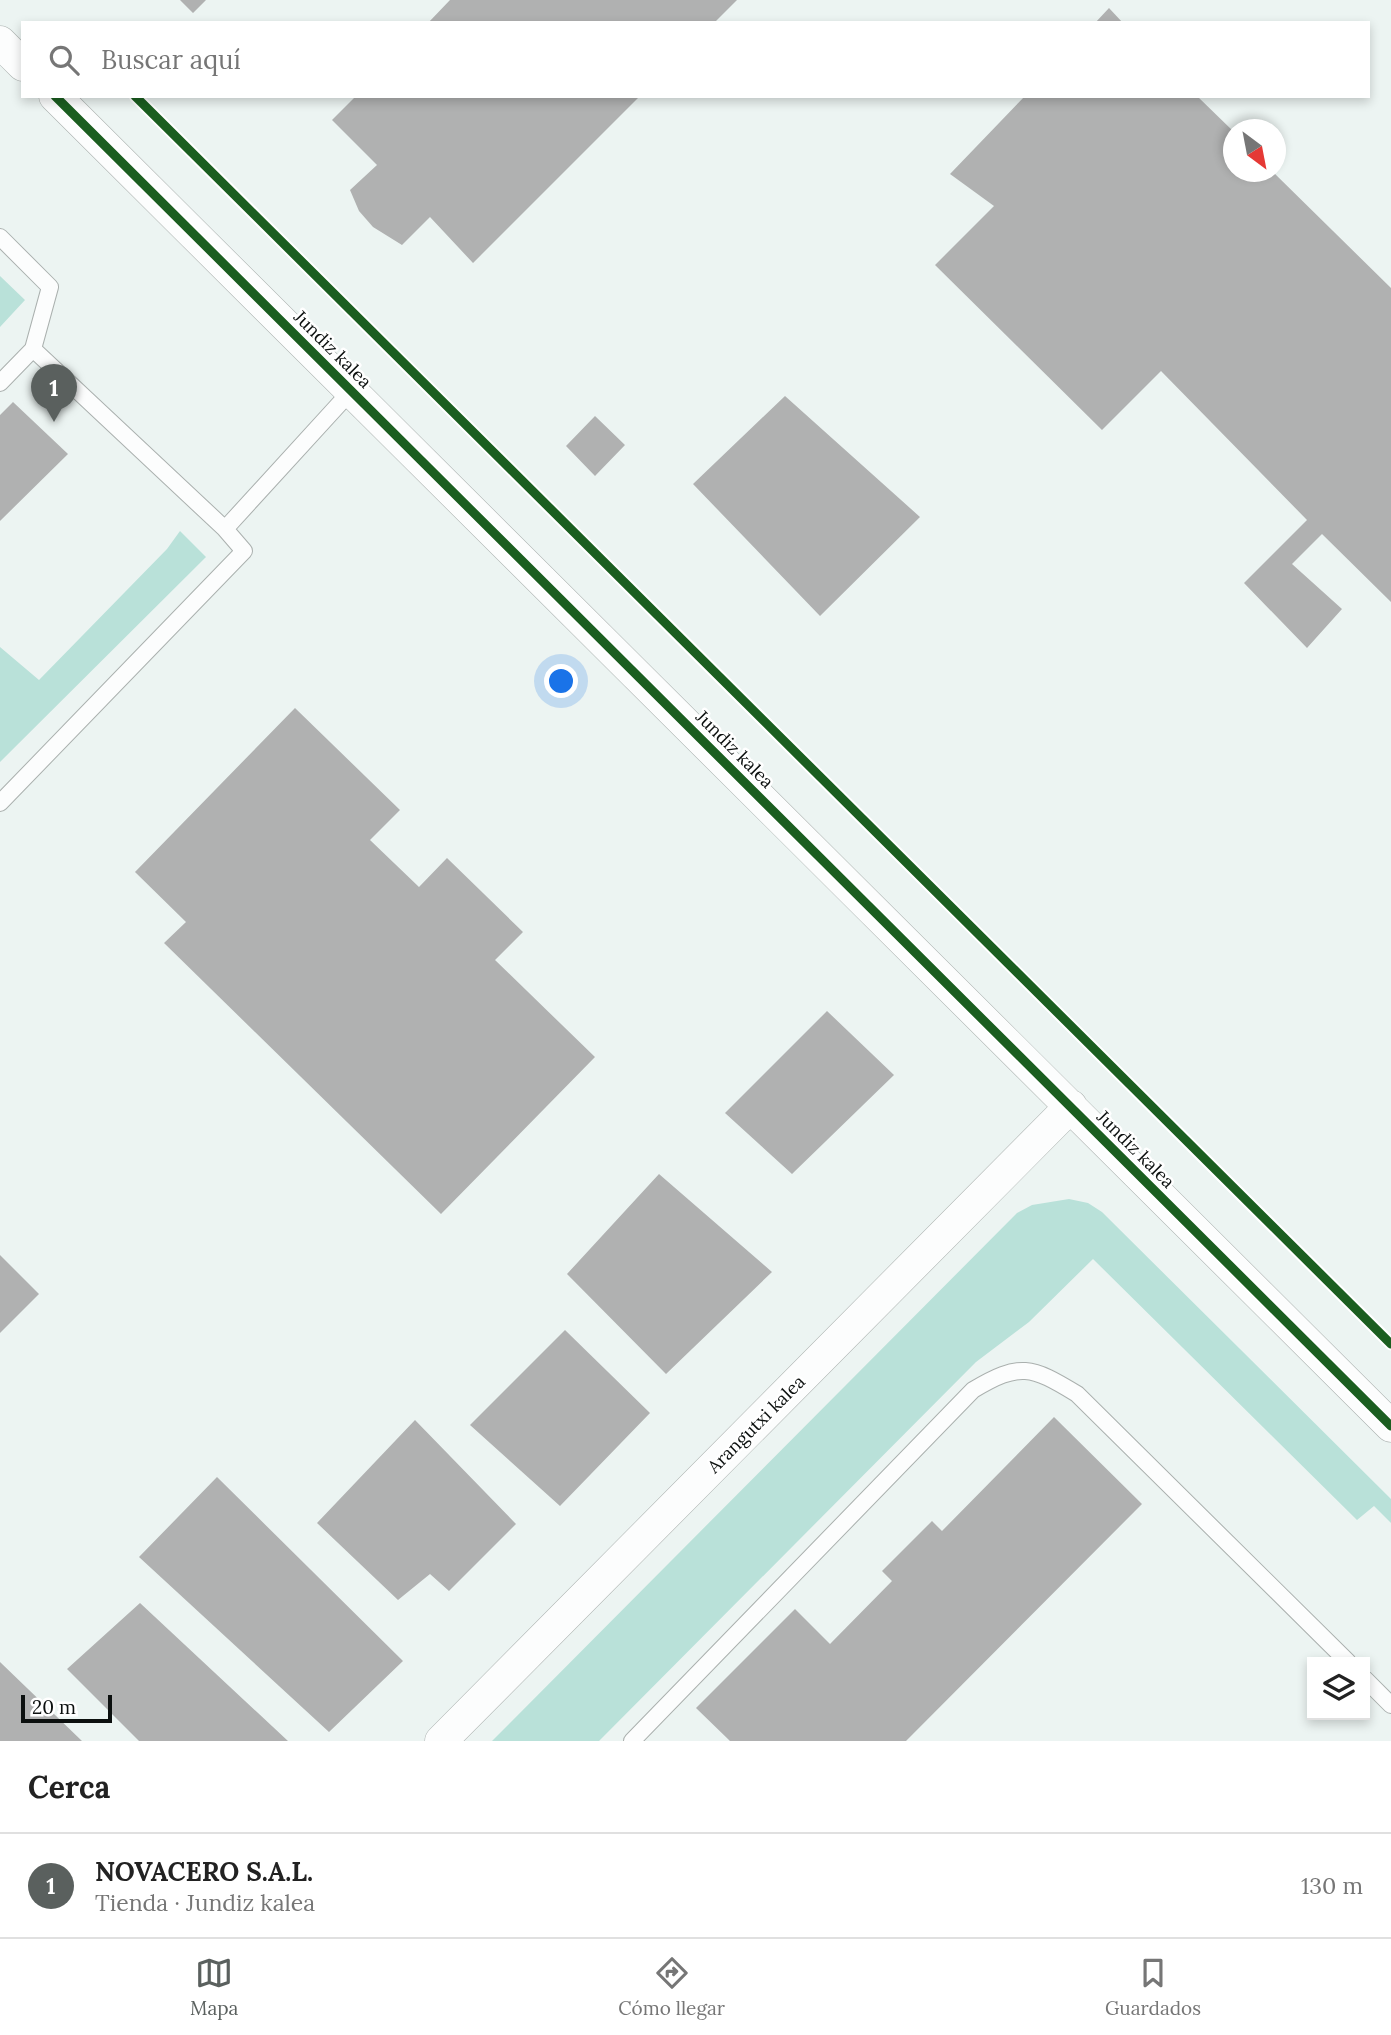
<!DOCTYPE html>
<html lang="es">
<head>
<meta charset="utf-8">
<style>
	:root { --surface:#fff; --page:#f6f6f6; --text:#222; --muted:#767676; --line:#e0e0e0; --accent:#5a605e }
	body { margin:0; font-family:Lora,serif; background:var(--page); color:var(--text) }
	.controls { position:absolute; right:21px; bottom:21px; display:grid; overflow:hidden; border-radius:0px; box-shadow:0 4px 10px #0003 }
	.controls button { width:63px; height:63px; display:grid; place-items:center; padding:0; border:0; border-bottom:2px solid var(--line); background:var(--surface); color:var(--text); font:35px sans-serif }
	.compass { position:absolute; left:1223px; top:119px; width:63px; height:63px; border-radius:50%; background:var(--surface); box-shadow:0 4px 10px #0003; rotate:148deg }
	.scale { position:absolute; left:21px; bottom:18px; width:91px; box-sizing:border-box; padding-left:7px; border:4px solid #0c100f; border-top:0; font-size:19px; line-height:24px; white-space:nowrap; color:#0c100f; -webkit-text-stroke:5px #fff; paint-order:stroke }
	.you { position:absolute; left:562px; top:682px; width:24px; height:24px; margin:-18px; border:5px solid #fff; border-radius:50%; background:#1a73e8; box-shadow:0 0 0 10px #1a73e833 }
	.badge { display:grid; place-items:center; width:46px; height:46px; border-radius:50%; background:var(--accent); color:#fff; font-size:23px; font-weight:700 }
	.pin { position:absolute; translate:-50% -58px; filter:drop-shadow(0 2px 4px #0008) }
	.pin::after { content:''; position:absolute; top:37px; width:24px; height:21px; background:inherit; clip-path:polygon(0 0,100% 0,50% 100%) }
	.list { margin:0; padding:0; list-style:none }
	h2 { display:flex; justify-content:space-between; align-items:center; height:91px; margin:0; padding:0 28px; font-size:30px }
	h2 small { font-size:23px; font-weight:400; color:var(--muted) }
	.list li { display:grid; grid-template-columns:46px 1fr auto; gap:21px; align-items:center; box-sizing:border-box; height:105px; padding:0 28px; border-top:2px solid var(--line) }
	.list b { display:block; font-size:26px; white-space:nowrap }
	.list p { margin:0; font-size:23px; white-space:nowrap; color:var(--muted) }
	.list em { font-size:23px; font-style:normal; color:var(--muted) }
	.icon { flex:none; width:38px; height:38px; fill:none; stroke:currentColor; stroke-width:2; stroke-linecap:round; stroke-linejoin:round }
	.map { position:relative; flex:none; width:1391px; height:1741px; overflow:hidden }
	.search { position:absolute; background:var(--surface); box-shadow:0 4px 10px #0003; left:21px; right:21px; top:21px; height:77px; display:flex; align-items:center; gap:18px; box-sizing:border-box; padding:0 24px; border-radius:0px; color:var(--muted); font-size:26px }
	.sheet { height:196px; background:var(--surface) }
	nav { display:flex; justify-content:space-around; align-items:center; box-sizing:border-box; height:98px; border-top:2px solid var(--line); background:var(--surface); font-size:19px; color:var(--muted) }
	nav a { display:grid; justify-items:center; gap:4px }
	nav .on { color:var(--accent) }
	.map>svg:first-child { display:block }
</style>
</head>
<body>
<div class="map">
<svg width="1391" height="1741" viewBox="0 0 1391 1741">
	<rect width="100%" height="100%" fill="#ecf4f2"/>
	<path fill="#b9e1d9" d="M0,276l25,24 -25,27z
		M180,531l26,26 -206,205v-115l39,33 128,-131z
		M1069,1199l19,4 14,9 289,287v24l-17,-17 -17,14 -264,-261 -64,63 -53,40 -377,379h-107l525,-528 15,-8z"/>
	<path fill="#b0b1b1" d="M180,0h26l-13,13z
		M450,0h287l-23,23h-286z
		M1109,8l14,15h-28z
		M356,96h284l-167,167 -43,-46 -28,28 -29,-18 -14,-16 -9,-21 27,-25 -45,-45z
		M1025,96h172l37,36v40h39l118,116v314l-69,-68 -30,30 50,45 -35,39 -63,-65 63,-63 -146,-149 -59,59 -167,-165 59,-59 -44,-32z
		M785,396l135,121 -100,99 -127,-132z
		M13,402l55,52 -68,67v-106z
		M595,416l30,29 -30,31 -29,-30z
		M295,708l105,102 -30,30 49,47 28,-29 76,74 -28,28 100,97 -154,157 -277,-271 22,-21 -51,-50z
		M827,1011l67,64 -102,99 -67,-61z
		M659,1174l113,98 -106,102 -99,-100z
		M0,1255l39,39 -39,39z
		M565,1330l85,83 -90,93 -90,-81z
		M1054,1417l88,87 -236,237h-176l-34,-33 99,-99 35,35 62,-63 -10,-10 50,-50 10,10z
		M415,1420l101,104 -67,67 -19,-17 -32,26 -81,-77z
		M217,1477l186,184 -74,71 -190,-175z
		M140,1603l148,138h-149l-72,-72z
		M0,1662l82,79h-82z"/>
	<g fill="none" stroke-linecap="round" stroke-linejoin="round">
		<g stroke="#aab0ae" stroke-width="18">
			<path id="lane" d="M0,237l50,50 -17,62 192,180 127,-139
				M0,383l33,-34
				M0,803l244,-252 -19,-22
				M1365,1679l26,26
				M632,1741l341,-351c47,-28 58,-24 104,4l271,268"/>
		</g>
		<g stroke="#aab0ae" stroke-width="33">
			<path id="street" d="M0,42l23,23
				M55,96l1336,1330
				M441,1741l630,-635"/>
		</g>
		<use href="#lane" stroke="#fcfdfd" stroke-width="16"/>
		<use href="#street" stroke="#fcfdfd" stroke-width="32"/>
		<g stroke="#fff" stroke-width="13">
			<path id="cycleway" d="M55,96l1336,1330
				M135,96l1256,1248"/>
		</g>
		<use href="#cycleway" stroke="#1b5e20" stroke-width="9"/>
	</g>
	<g text-anchor="middle" dominant-baseline="central" stroke-width="5" stroke-linejoin="round" paint-order="stroke">
		<g font-size="18" fill="#0c100f" stroke="#fff">
			<text transform="translate(333 349) rotate(45)">Jundiz kalea</text>
			<text transform="translate(735 749) rotate(45)">Jundiz kalea</text>
			<text transform="translate(1136 1149) rotate(45)">Jundiz kalea</text>
			<text transform="translate(756 1424) rotate(-45)">Arangutxi kalea</text>
		</g>
	</g>
</svg>
<div class="controls">
<button><svg class="icon" aria-label="layers" viewBox="0 0 24 24"><path d="M12 4l9 5-9 5-9-5zM3 14l9 5 9-5"/></svg></button>
</div>
<svg class="compass" viewBox="-18 -18 36 36"><path d="M0-13l5 13h-10z" fill="#e53935"/><path d="M0 13l5-13h-10z" fill="#767676"/></svg>
<div class="scale">20 m</div>
<div class="you"></div>
<div class="pin badge" style="left:54px;top:422px">1</div>
<div class="search"><svg class="icon" aria-label="search" viewBox="0 0 24 24"><circle cx="10" cy="10" r="6"/><path d="M15 15l6 6"/></svg>Buscar aquí</div>
</div>
<section class="sheet">
<h2>Cerca<small></small></h2>
<ul class="list">
<li><span class="badge">1</span><div><b>NOVACERO S.A.L.</b><p>Tienda · Jundiz kalea</p></div><em>130 m</em></li>
</ul>
</section>
<nav>
<a class="on"><svg class="icon" aria-label="map" viewBox="0 0 24 24"><path d="M3 6l6-2 6 2 6-2v14l-6 2-6-2-6 2zM9 4v14M15 6v14"/></svg>Mapa</a>
<a><svg class="icon" aria-label="directions" viewBox="0 0 24 24"><path d="M12 3l9 9-9 9-9-9zM9 14v-3h6M13 9l2 2-2 2"/></svg>Cómo llegar</a>
<a><svg class="icon" aria-label="saved" viewBox="0 0 24 24"><path d="M7 4h10v16l-5-4-5 4z"/></svg>Guardados</a>
</nav>
</body>
</html>
